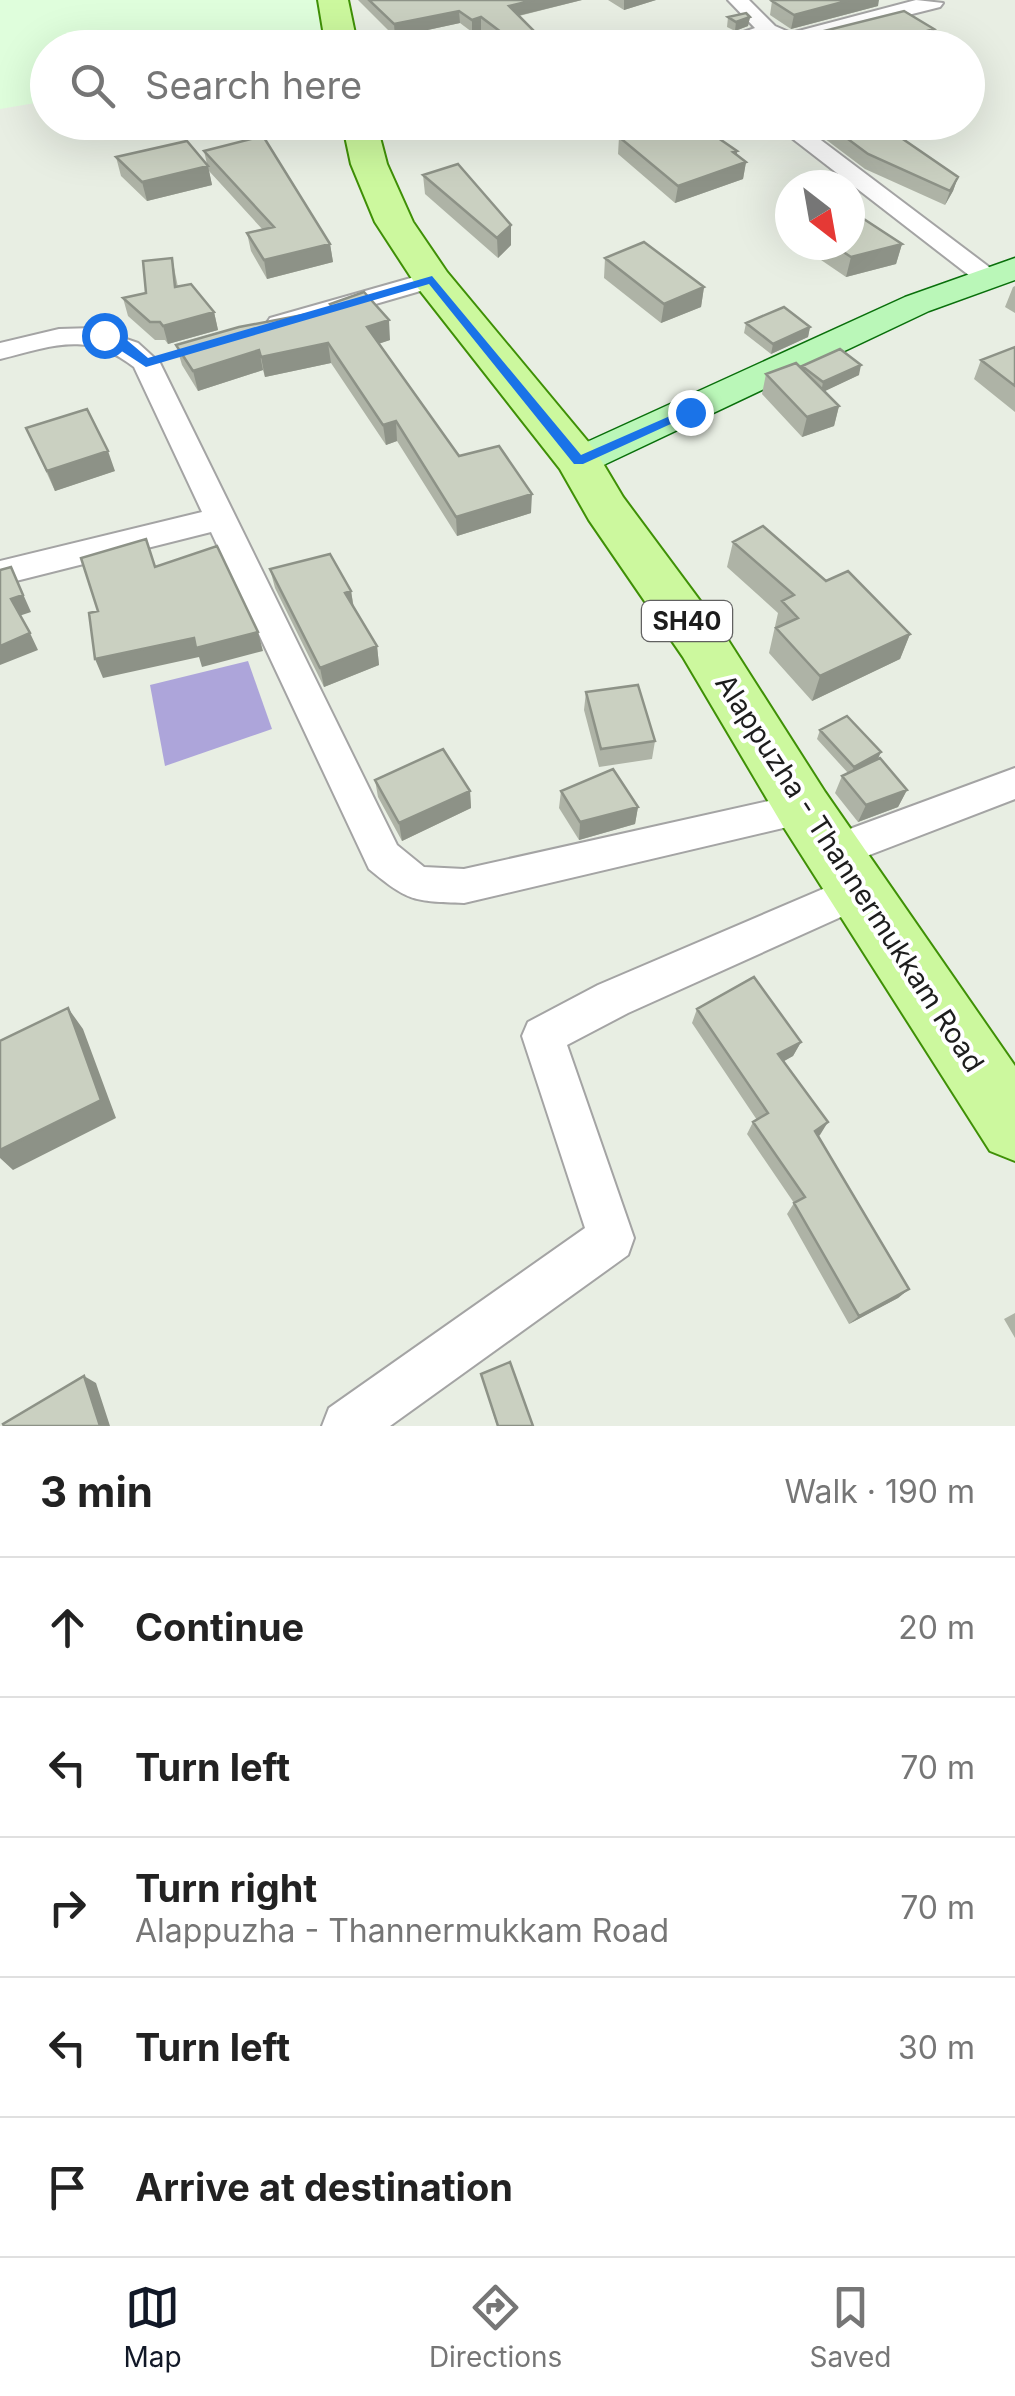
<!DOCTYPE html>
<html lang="en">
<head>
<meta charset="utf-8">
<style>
	:root { --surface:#fff; --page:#f2f2f2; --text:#222; --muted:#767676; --line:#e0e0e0; --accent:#111827 }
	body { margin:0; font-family:Inter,sans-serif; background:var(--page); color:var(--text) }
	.compass { position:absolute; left:775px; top:170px; width:90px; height:90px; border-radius:50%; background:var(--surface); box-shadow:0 10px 40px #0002; rotate:149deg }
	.stop { position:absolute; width:30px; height:30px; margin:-22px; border:8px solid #1a73e8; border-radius:50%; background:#fff }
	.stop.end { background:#1a73e8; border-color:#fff; box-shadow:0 2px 10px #0008 }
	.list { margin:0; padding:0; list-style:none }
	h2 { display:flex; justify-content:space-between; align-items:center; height:130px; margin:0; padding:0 40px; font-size:42px }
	h2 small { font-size:32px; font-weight:400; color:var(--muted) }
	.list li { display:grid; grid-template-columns:65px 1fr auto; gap:30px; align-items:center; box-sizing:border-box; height:140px; padding:0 40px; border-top:2px solid var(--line) }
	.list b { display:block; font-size:38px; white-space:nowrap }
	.list p { margin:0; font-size:32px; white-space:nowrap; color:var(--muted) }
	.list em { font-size:32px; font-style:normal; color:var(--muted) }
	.icon { flex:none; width:55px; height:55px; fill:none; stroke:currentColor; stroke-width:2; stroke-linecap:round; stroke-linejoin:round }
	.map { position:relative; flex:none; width:1015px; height:1426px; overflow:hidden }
	.search { position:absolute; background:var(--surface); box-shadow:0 10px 40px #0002; left:30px; right:30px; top:30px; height:110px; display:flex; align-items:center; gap:25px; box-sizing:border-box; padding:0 35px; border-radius:55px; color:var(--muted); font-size:38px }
	.sheet { height:830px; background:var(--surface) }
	nav { display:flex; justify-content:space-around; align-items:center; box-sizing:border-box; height:140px; border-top:2px solid var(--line); background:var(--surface); font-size:28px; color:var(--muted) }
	nav a { display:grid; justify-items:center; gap:5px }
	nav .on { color:var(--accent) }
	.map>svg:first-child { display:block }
</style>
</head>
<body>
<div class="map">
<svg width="1015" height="1426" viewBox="0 0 1015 1426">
	<rect width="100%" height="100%" fill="#e8eee3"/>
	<path fill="#dffedc" d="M0,0h324l15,47 -291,1 -1,53 -47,8z"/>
	<path fill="#ada5da" d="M248,661l24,68 -107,37 -15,-81z"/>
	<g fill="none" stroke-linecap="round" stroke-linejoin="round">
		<g stroke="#a4a4a4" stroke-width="4">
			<path id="minor" d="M728,0h21l26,26 16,7 125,-33 27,3 -3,4 -151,38 -22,-8 -36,11h-33l57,-20z
				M771,122h26l200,151 4,5 -4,5h-18z
				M432,272l9,3 4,5 -4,5 -162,47 -13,-8 4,-6z
				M94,328l44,15 22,20 237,482 27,22 40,2 340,-76 13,5 6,11 -6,11 -353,83c-51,-2 -55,-1 -95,-34l-158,-337 -211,53v-24l202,-49 -68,-145c-47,-37 -81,-21 -134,-8v-16l59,-14z
				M1015,768v31l-182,70 -13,-5 -6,-12 6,-12z
				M858,874l14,5 5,12 -5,12 -244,110 -61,32 67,193 -6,17 -238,171h-68l7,-18 256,-180 -63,-192 6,-14 70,-37z"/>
		</g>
		<g stroke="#096f0b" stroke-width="3">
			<path id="secondary" d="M1015,258v22l-86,31 -336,159 -14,4 -14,-4 -6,-9 6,-9 340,-155z"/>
		</g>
		<g stroke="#3f9006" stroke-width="4">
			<path id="primary" d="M318,0h30l10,48h-32z
				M342,122h34l11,42 26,58 34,50 148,178 28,47 98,132 104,163 190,274v95l-25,-10 -207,-325 -100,-169 -94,-137 -29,-51 -142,-181 -43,-66 -24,-58z"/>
		</g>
		<use href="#minor" fill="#fff" fill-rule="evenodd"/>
		<use href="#secondary" fill="#baf7b8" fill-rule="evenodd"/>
		<use href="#primary" fill="#ccf89e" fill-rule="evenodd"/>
	</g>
	<path fill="#aeb3a6" d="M358,0h224l-63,16 28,28v4h-42l-24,-18 -9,2 -12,-9 -65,14z
		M608,0h48l-32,10z
		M772,1l106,5 -87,23 -21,-14z
		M728,17h22l-2,9 -13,5 -8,-4z
		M761,34l31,5h140l-31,9h-134l-8,-5z
		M878,122l80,55 -5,14 -8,14 -80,-36 -61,-46z
		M619,137l118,14v4l9,7 -3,17 -68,24 -57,-49z
		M204,151l126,93 3,18 -66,17 -16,-28 -4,-18 16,-3 -54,-59 3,14 -65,16 -26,-25 -5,-19 91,7z
		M423,175l88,50v20l-13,13 -73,-64z
		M902,244l-6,20 -50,13 -47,-32z
		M172,258l6,29 36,25 4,18 -50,14 -3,-4h-10l-27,-24 -5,-18 23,-5z
		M605,258l99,29 -3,20 -40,16 -57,-45z
		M1015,286v27l-10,-6 8,-20z
		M330,304l60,36 -12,4 81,112 72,57 -74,23 -60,-95 -11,4 -55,-82 -66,14 -2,-7 -65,21 -16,-26 -6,-20 154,-35z
		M746,323l64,4 -2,10 -37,17 -27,-21z
		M1015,347v65l-41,-33 7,-19z
		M802,366l57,9 -35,16 15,15 -5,20 -32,11 -40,-43 4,-20 36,-6z
		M26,428l89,43 -60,20z
		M733,542l93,39 84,53 -10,25 -88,42 -43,-48 9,-40 -51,-46z
		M270,569l81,22 3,17 23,38 2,19 -55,22 -49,-99z
		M586,692l69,49 -3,18 -53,8 -15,-57z
		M820,730l58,29 29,31 -9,17 -40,15 -23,-29 7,-17 6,-3 -31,-34z
		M375,780l95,11 1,17 -69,33 -24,-44z
		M561,791l77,16 -3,17 -56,16 -20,-32z
		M697,1009l104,33 -8,14 -10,5 37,74 -2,1 91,153 -11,9 -49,26 -62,-110 7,-11 -47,-69 6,-12 4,-2 -65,-97z
		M1015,1313v25l-11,-19z
		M481,1374l52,52h-36z"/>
	<path fill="#8d9287" d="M534,0h48l-73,18v-12z
		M624,0h32l-32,10z
		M850,0h29l-1,6 -87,23 3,-14z
		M459,11l1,12 -65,14 -1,-13z
		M481,17v13l-9,2v-12z
		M750,17l-2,9 -13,5 1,-9z
		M934,29l-2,10 -31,9h-32z
		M737,151l-2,15 11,-4 -3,17 -68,24 3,-17z
		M208,166l4,19 -65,16 -5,-19z
		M958,177l-5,14 -8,14 5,-14z
		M511,225v20l-13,13 -1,-20z
		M330,244l3,18 -66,17 -3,-19z
		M902,244l-6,20 -50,13 5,-20z
		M704,287l-3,20 -40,16 3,-19z
		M214,312l4,18 -50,14 -5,-18z
		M389,320l1,20 -21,7 -2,-20z
		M810,327l-2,10 -37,17 2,-10z
		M328,343l3,20 -66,14 -4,-20z
		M259,350l4,20 -65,21 -5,-20z
		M861,365l-2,10 -38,18 2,-11z
		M839,406l-5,20 -32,11 5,-20z
		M396,421l1,20 -11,4 -3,-20z
		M108,451l7,20 -60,20 -8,-20z
		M532,494l-1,19 -74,23 -1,-19z
		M11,567l20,45 -12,4 -8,-17z
		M351,591l3,20 -9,-18z
		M258,632l5,19 -61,16 -3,-10 -96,21 -8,-19 99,-21z
		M30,633l8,17 -38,15v-19z
		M910,634l-10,25 -88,42 8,-25z
		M377,646l2,19 -55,22 -4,-19z
		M881,752l-4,9 -27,15 4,-9z
		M907,790l-9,17 -40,15 8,-17z
		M470,791l1,17 -69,33 -3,-18z
		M638,807l-3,17 -56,16 1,-18z
		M68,1008l15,21 33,89 -103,52 -13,-12v-8z
		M801,1042l-8,14 -21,12 6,-14z
		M828,1122l-8,13 -13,8 8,-12z
		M909,1289l-11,9 -49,26 10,-8z
		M84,1376l12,7 14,43h-10z"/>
	<path fill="#cad0c1" stroke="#8d9287" stroke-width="2.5" d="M369,0h165l-25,6 38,38 -3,4h-22l-41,-31 -9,3 -13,-9 -65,13z
		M776,0h74l-56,15 -22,-14z
		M904,11l30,18 -65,19h-63l-2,-2 -4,2h-13l-26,-14 7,-2 24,7z
		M746,13l4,4 -14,5 -8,-5z
		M662,122h33l42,29 -4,1 13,10 -68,24 -59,-49z
		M825,122h53l80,55 -8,14 -82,-37z
		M263,136l67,108 -66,16 -17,-27 27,-6 -70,-76z
		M187,141l21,25 -66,16 -26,-25z
		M458,164l53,61 -14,13 -74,-63z
		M850,210l52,34 -51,13 -18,-12h17z
		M644,242l60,45 -40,17 -59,-46z
		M172,258l3,29 16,-3 23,28 -51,14 -3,-4h-10l-27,-24 23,-5 -3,-32z
		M364,292l25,28 -22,7 92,129 40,-10 33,48 -76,23 -60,-96 -13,4 -55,-82 -67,14 -2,-7 -66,21 -17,-26 63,-18 95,-18 -4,-5z
		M784,307l26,20 -37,17 -27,-21z
		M1015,347v39l-34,-26z
		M840,349l21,16 -38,17 -21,-16z
		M796,363l43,43 -32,11 -41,-43z
		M87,409l21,42 -61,20 -21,-43z
		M763,526l63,55 22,-10 62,63 -90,42 -44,-48 22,-10 -16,-17 12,-6 -61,-53z
		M146,539l9,28 62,-21 41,86 -62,16 -2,-10 -99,21 -6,-46 9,-2 -17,-53z
		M330,554l21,37 -6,2 32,53 -57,22 -50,-99z
		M11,567l12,28 -12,4 19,34 -30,13v-76z
		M638,685l17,56 -54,8 -15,-57z
		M847,716l34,36 -27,15 -34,-37z
		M443,749l27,42 -71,32 -24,-43z
		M880,758l27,32 -41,15 -24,-29z
		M613,769l25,38 -58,15 -19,-31z
		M754,977l47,65 -23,12 50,68 -13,9 94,158 -50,27 -65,-113 11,-6 -52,-75 15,-9 -71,-104z
		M68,1008l33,92 -101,50v-109z
		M510,1362l23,64h-35l-17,-52z
		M84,1376l16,50h-96l-1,-2z"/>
	<path fill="#1a73e8" d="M432,276l149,179 105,-46 11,3 -114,52h-9l-145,-180 -283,83 -49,-32 7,-4 24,10 20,17z"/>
	<g text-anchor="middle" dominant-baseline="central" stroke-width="8" stroke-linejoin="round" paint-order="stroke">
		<rect fill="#fff" stroke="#616161" stroke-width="2.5" x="642" y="601" width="90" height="40" rx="8"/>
		<g font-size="25" font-weight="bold" fill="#1d1d1d">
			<text x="687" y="621">SH40</text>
		</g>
		<g font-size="28" fill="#1d1d1d" stroke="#fff">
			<text transform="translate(850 873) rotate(57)">Alappuzha - Thannermukkam Road</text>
		</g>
	</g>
</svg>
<svg class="compass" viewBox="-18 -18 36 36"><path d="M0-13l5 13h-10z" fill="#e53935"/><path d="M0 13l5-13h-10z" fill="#767676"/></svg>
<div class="stop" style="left:104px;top:335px"></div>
<div class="stop end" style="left:690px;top:412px"></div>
<div class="search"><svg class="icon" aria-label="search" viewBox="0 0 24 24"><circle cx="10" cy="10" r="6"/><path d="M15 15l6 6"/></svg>Search here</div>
</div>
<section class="sheet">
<h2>3 min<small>Walk · 190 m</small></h2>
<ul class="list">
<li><svg class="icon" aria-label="ahead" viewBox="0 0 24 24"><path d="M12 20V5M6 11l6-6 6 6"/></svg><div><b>Continue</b></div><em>20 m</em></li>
<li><svg class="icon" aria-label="left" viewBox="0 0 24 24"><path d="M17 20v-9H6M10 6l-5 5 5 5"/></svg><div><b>Turn left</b></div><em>70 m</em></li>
<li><svg class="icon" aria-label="right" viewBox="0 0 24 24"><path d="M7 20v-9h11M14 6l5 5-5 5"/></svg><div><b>Turn right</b><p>Alappuzha - Thannermukkam Road</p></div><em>70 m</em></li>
<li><svg class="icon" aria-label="left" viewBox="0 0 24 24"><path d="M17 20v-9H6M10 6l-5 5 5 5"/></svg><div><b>Turn left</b></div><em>30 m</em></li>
<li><svg class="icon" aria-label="arrive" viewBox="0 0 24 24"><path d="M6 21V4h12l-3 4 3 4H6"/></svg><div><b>Arrive at destination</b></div></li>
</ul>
</section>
<nav>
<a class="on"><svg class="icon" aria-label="map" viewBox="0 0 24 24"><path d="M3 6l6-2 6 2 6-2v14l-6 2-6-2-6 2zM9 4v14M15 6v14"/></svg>Map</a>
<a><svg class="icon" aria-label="directions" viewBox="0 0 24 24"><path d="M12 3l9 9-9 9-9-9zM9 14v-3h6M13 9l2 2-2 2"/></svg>Directions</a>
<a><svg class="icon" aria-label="saved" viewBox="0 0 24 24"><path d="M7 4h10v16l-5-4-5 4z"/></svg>Saved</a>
</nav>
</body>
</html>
